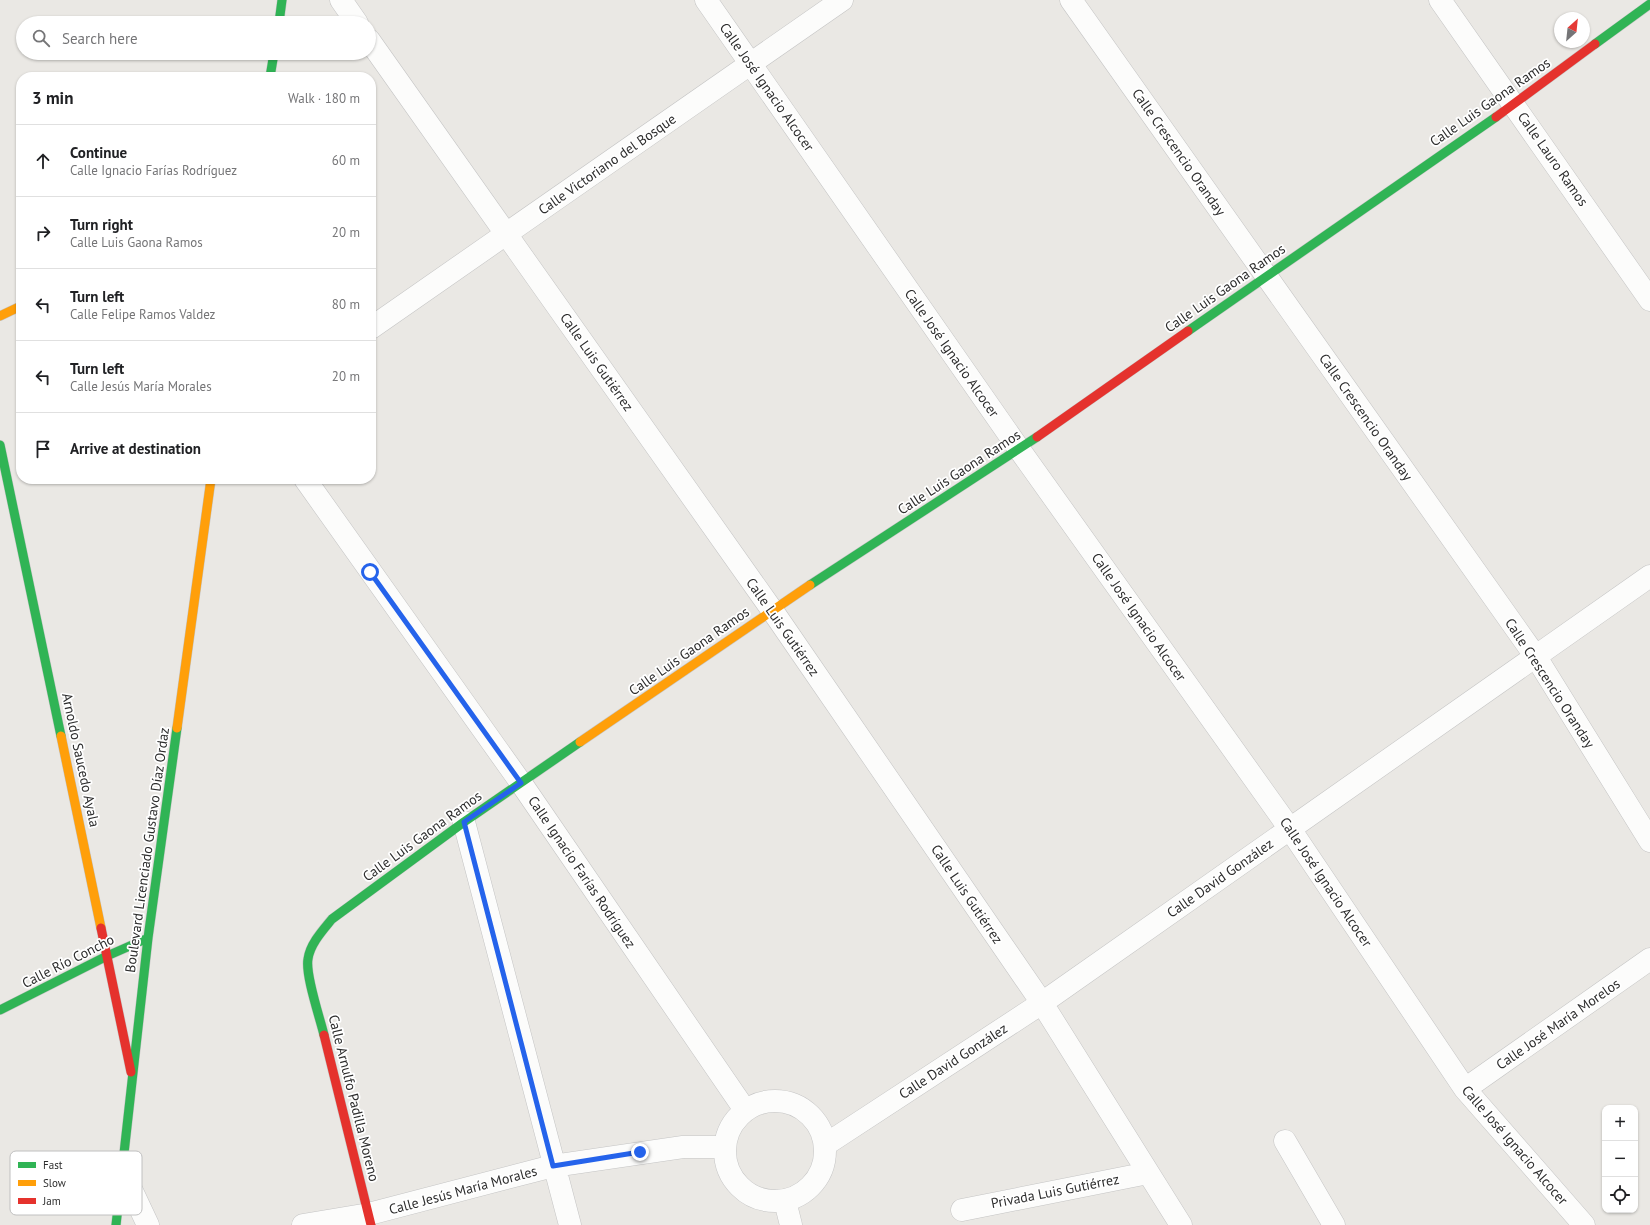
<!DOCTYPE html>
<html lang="en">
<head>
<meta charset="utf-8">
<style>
	:root { --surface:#fff; --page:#f6f6f6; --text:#202124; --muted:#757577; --line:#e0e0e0 }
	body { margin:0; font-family:"PT Sans",sans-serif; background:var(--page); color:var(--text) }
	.controls { position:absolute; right:12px; bottom:12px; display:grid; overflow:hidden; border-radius:8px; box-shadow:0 1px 3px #0004 }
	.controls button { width:36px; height:36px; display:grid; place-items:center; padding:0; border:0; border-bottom:1px solid var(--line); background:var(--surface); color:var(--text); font:20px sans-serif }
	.compass { position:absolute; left:1554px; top:12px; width:36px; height:36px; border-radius:50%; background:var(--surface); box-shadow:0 1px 3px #0004; rotate:27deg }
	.stop { position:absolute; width:12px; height:12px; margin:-9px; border:3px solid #2563eb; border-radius:50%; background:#fff }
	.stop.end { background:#2563eb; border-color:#fff; box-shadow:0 1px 4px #0008 }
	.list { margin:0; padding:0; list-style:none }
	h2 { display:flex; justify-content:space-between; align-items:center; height:52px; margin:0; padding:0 16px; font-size:17px }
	h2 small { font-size:13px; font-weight:400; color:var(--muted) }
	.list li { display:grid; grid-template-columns:26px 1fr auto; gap:12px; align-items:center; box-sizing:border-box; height:72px; padding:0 16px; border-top:1px solid var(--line) }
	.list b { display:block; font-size:15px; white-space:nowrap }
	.list p { margin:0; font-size:13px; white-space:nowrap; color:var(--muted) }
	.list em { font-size:13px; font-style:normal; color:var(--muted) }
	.icon { flex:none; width:22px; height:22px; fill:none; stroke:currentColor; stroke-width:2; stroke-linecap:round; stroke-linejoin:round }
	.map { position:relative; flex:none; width:1650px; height:1225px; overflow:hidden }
	.search { position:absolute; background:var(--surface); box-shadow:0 1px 3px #0004; left:16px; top:16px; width:360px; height:44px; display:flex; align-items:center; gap:10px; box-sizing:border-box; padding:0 14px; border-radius:22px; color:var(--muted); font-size:15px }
	.panel { position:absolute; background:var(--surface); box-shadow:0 1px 3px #0004; left:16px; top:72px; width:360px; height:412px; border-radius:16px }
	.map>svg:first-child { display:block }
</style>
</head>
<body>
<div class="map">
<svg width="1650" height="1225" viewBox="0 0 1650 1225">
	<rect width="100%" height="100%" fill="#eae8e4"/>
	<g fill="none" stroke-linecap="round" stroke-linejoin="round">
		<g stroke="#c4c4c4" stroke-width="23">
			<path id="street" d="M341,0l16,23
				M706,0l313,449 271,380 175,260 119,136
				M1071,0l465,657 114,184
				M1440,0l210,300
				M369,40l403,570 270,393 139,222
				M371,328l471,-328
				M305,479l216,304 224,327
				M464,822l106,403
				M1465,1089l185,-130
				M725 1151a50 50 0 1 1 100 0a50 50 0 1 1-100 0Z
				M1285,1141l49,84
				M825,1145l217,-142 608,-427
				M123,1172l25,53
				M785,1201l6,24
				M962,1210l186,-37
				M303,1225l66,-11 184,-48 130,-19h41"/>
		</g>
		<g stroke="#c4c4c4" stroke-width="10">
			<path id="fast" d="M279,23l3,-23
				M1595,44l55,-40
				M270,77l4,-24
				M1188,331l308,-214
				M0,445l61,291
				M810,585l227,-148
				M0,1010l107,-54 41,-18
				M324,1035c-4,-17 -19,-60 -16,-76 2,-15 15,-29 24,-40l132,-97 116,-80
				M116,1225l32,-287 29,-210"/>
		</g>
		<g stroke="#c4c4c4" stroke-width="10">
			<path id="slow" d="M0,316l21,-10
				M177,728l34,-249
				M61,736l40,192
				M580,742l230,-157"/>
		</g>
		<g stroke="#c4c4c4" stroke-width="10">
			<path id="jam" d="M1496,117l99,-73
				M1037,437l151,-106
				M101,928l30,144
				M324,1035l47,190"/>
		</g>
		<use href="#street" stroke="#fcfcfb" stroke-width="22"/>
		<use href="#fast" stroke="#30b455" stroke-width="9"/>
		<use href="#slow" stroke="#ff9f0a" stroke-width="9"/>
		<use href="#jam" stroke="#e5322d" stroke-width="9"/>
	</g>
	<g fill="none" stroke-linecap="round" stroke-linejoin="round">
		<path stroke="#2563eb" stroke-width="5" d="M370,572l151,211 -57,39 89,344 87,-14"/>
	</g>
	<g text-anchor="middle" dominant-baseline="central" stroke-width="3.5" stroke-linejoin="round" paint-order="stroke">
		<g font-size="14" fill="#2d2d2d" stroke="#fff">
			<text transform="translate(767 87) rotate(55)">Calle José Ignacio Alcocer</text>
			<text transform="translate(1490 102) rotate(-35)">Calle Luis Gaona Ramos</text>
			<text transform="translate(1179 152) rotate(55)">Calle Crescencio Oranday</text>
			<text transform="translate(1553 159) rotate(55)">Calle Lauro Ramos</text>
			<text transform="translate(607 164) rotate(-35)">Calle Victoriano del Bosque</text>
			<text transform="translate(1225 288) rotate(-35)">Calle Luis Gaona Ramos</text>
			<text transform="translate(952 353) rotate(55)">Calle José Ignacio Alcocer</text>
			<text transform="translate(597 362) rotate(55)">Calle Luis Gutiérrez</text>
			<text transform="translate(1366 417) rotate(55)">Calle Crescencio Oranday</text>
			<text transform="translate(959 472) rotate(-33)">Calle Luis Gaona Ramos</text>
			<text transform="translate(1139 617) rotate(55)">Calle José Ignacio Alcocer</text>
			<text transform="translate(783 627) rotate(55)">Calle Luis Gutiérrez</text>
			<text transform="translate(689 651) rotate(-35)">Calle Luis Gaona Ramos</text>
			<text transform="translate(1550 683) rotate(57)">Calle Crescencio Oranday</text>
			<text transform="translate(81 760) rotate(78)">Arnoldo Saucedo Ayala</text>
			<text transform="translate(422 836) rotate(-36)">Calle Luis Gaona Ramos</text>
			<text transform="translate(147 850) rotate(-82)">Boulevard Licenciado Gustavo Díaz Ordaz</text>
			<text transform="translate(582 872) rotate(56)">Calle Ignacio Farías Rodríguez</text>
			<text transform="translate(1220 878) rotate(-35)">Calle David González</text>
			<text transform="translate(1326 882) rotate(56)">Calle José Ignacio Alcocer</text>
			<text transform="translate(967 894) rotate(56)">Calle Luis Gutiérrez</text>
			<text transform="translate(68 961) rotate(-27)">Calle Río Concho</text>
			<text transform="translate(1558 1024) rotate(-35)">Calle José María Morelos</text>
			<text transform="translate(953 1061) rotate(-33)">Calle David González</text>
			<text transform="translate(354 1098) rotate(76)">Calle Arnulfo Padilla Moreno</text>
			<text transform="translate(1515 1145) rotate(49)">Calle José Ignacio Alcocer</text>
			<text transform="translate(463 1190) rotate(-15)">Calle Jesús María Morales</text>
			<text transform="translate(1055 1191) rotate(-11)">Privada Luis Gutiérrez</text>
		</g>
	</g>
	<rect x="10" y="1151" width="132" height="64" rx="6" fill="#fff" stroke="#c0c0c0" stroke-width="1"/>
	<rect x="18" y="1162" width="18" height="6" fill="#30b455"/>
	<rect x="18" y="1180" width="18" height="6" fill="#ff9f0a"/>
	<rect x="18" y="1198" width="18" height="6" fill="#e5322d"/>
	<g font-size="11" fill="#2d2d2d">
		<text x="43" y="1169">Fast</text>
		<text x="43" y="1187">Slow</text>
		<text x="43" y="1205">Jam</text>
	</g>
</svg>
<div class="controls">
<button>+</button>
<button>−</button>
<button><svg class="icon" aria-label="locate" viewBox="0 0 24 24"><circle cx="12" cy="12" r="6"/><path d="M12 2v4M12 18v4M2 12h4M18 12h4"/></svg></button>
</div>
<svg class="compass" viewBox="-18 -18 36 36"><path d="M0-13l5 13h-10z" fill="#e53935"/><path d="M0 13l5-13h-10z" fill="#757577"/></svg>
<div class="stop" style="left:370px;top:572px"></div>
<div class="stop end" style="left:640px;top:1152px"></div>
<div class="search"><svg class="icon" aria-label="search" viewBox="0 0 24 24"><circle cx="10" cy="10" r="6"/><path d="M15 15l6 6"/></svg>Search here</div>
<section class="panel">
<h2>3 min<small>Walk · 180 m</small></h2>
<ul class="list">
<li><svg class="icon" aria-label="ahead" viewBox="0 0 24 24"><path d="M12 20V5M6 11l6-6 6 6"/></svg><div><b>Continue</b><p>Calle Ignacio Farías Rodríguez</p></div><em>60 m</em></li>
<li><svg class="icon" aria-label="right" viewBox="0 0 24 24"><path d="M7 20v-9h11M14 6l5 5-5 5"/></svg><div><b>Turn right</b><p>Calle Luis Gaona Ramos</p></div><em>20 m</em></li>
<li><svg class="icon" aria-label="left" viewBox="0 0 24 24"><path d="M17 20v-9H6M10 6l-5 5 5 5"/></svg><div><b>Turn left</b><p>Calle Felipe Ramos Valdez</p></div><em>80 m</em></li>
<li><svg class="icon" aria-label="left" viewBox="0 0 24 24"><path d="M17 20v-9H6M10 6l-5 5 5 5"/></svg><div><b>Turn left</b><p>Calle Jesús María Morales</p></div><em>20 m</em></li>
<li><svg class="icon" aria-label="arrive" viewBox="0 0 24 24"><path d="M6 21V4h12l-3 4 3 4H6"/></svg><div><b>Arrive at destination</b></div></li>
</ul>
</section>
</div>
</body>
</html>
